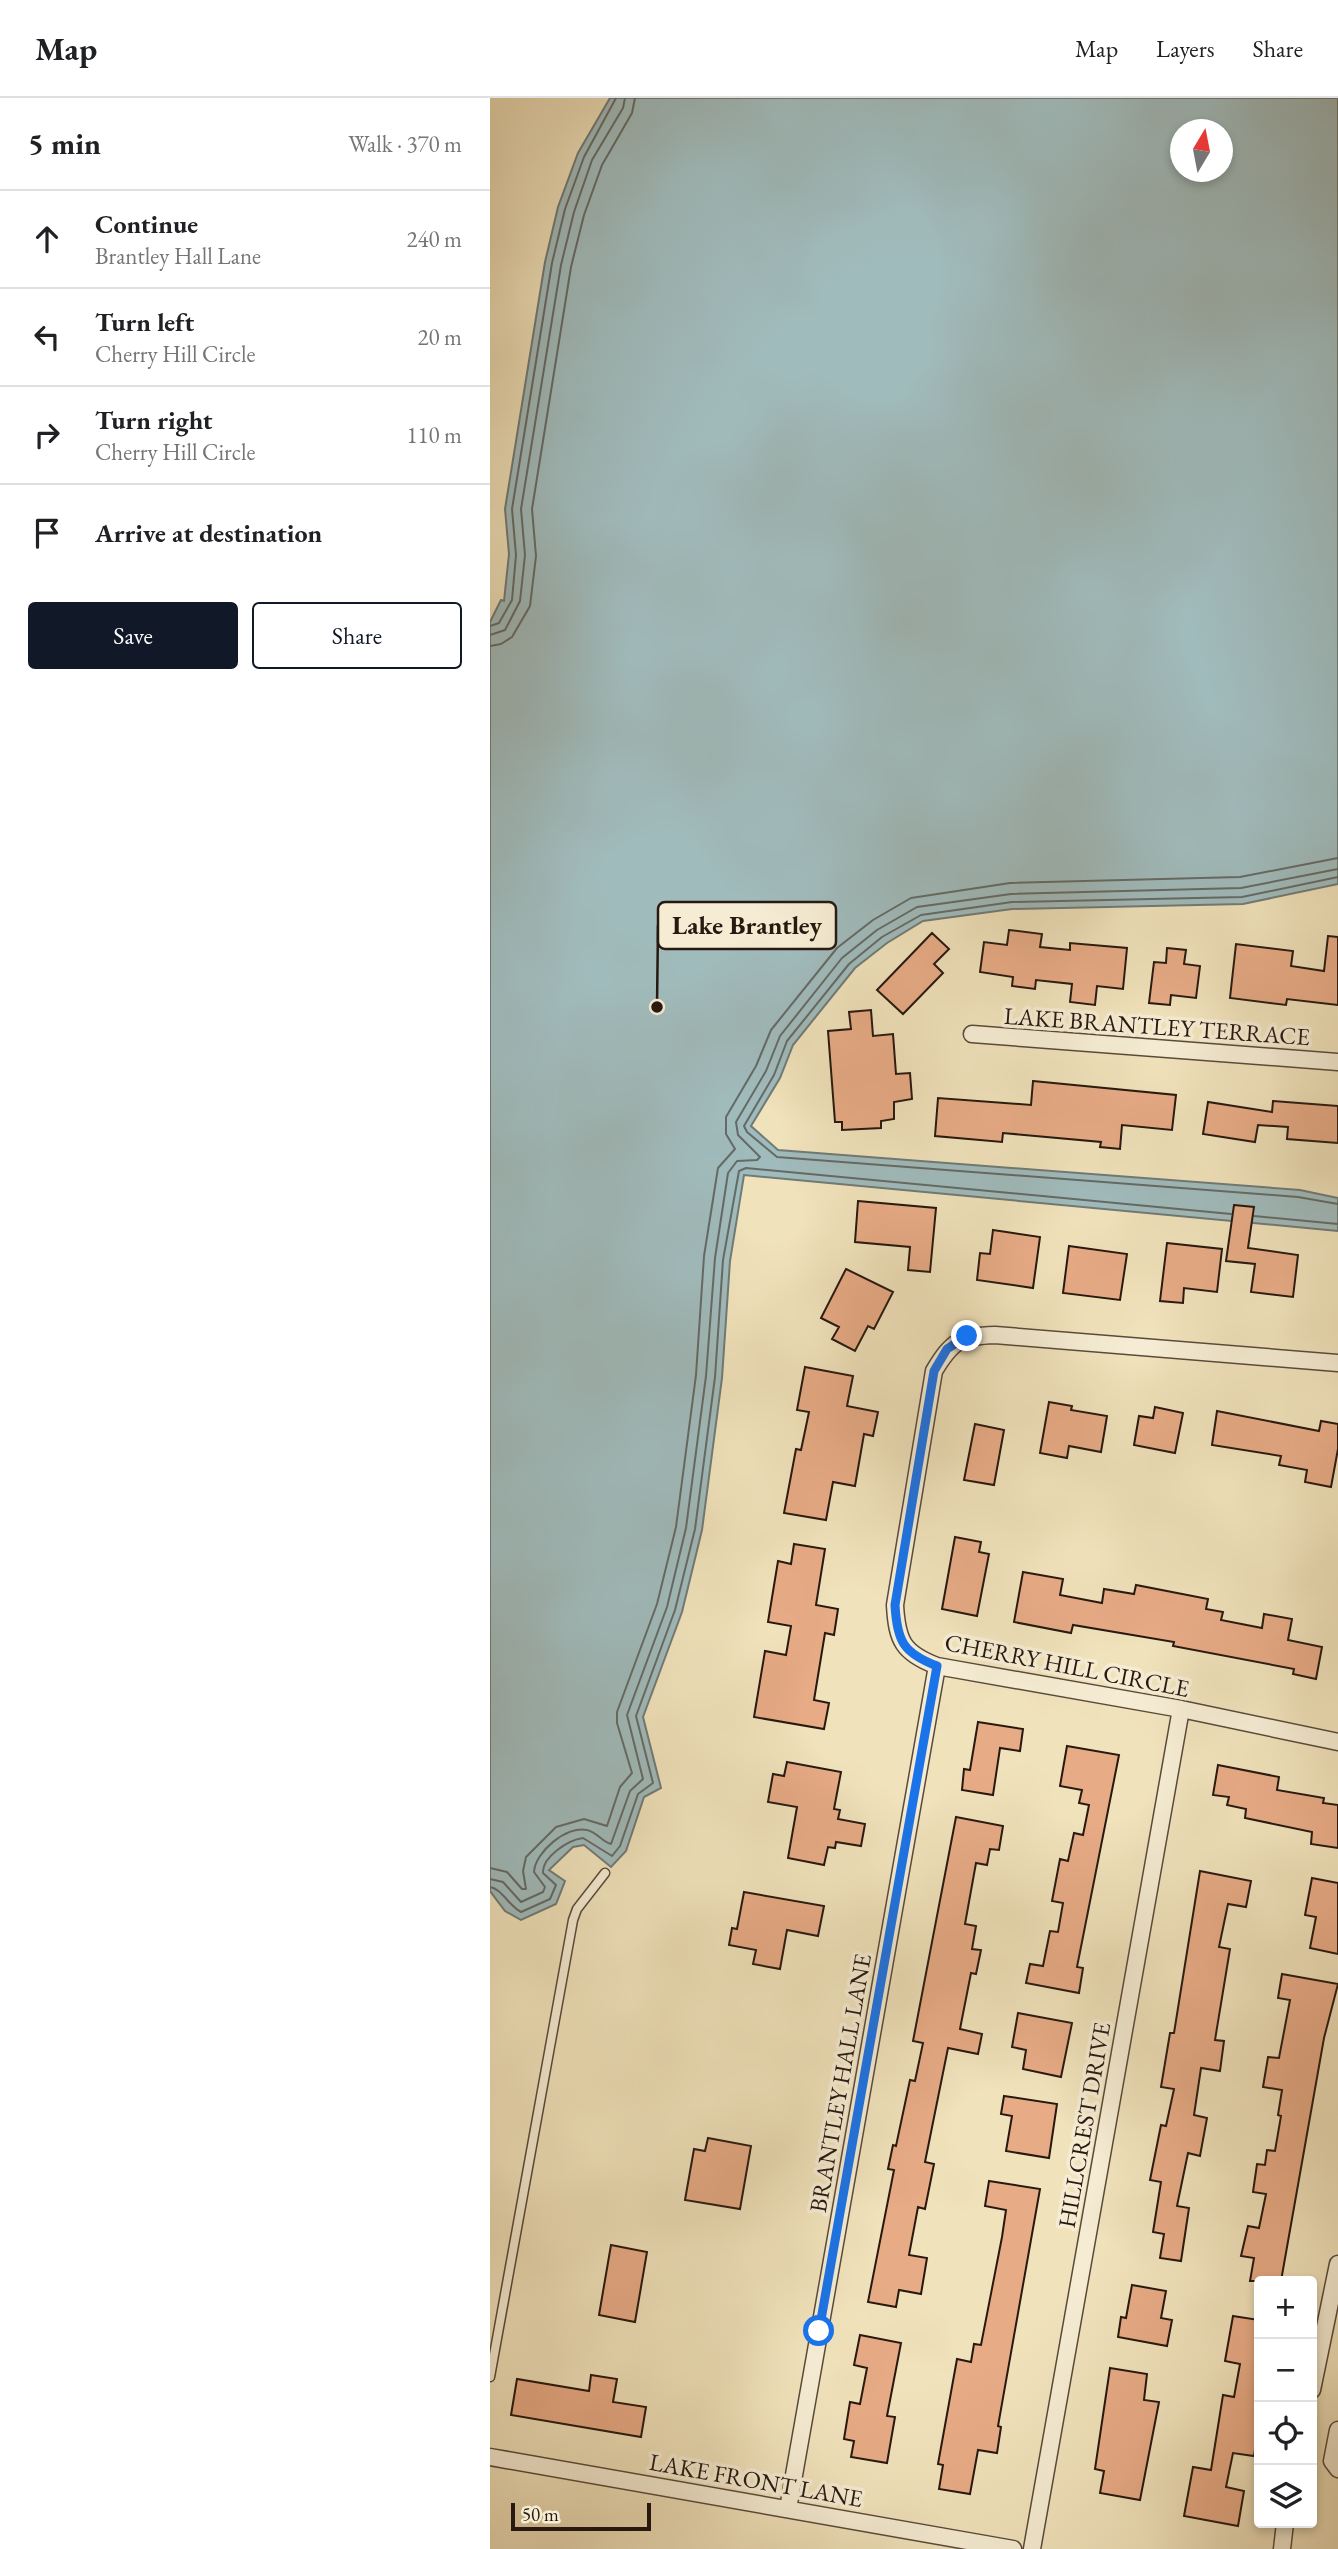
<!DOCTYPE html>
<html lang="en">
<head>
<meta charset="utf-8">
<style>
	:root { --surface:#fff; --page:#f6f6f6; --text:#202124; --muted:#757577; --line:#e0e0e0; --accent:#111827 }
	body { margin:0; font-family:"EB Garamond",serif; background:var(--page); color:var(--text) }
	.controls { position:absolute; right:21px; bottom:21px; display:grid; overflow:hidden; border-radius:7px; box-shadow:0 4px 10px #0003 }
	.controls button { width:63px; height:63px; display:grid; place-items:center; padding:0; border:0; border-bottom:2px solid var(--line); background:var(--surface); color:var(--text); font:35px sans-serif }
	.compass { position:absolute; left:680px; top:21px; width:63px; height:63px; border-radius:50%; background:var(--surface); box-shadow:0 4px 10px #0003; rotate:10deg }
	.scale { position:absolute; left:21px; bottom:18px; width:140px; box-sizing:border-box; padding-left:7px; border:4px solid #271810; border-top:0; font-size:19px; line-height:24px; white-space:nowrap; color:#271810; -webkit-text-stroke:5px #f5ecd3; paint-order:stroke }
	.stop { position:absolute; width:21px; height:21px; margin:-16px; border:5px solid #1a73e8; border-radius:50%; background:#fff }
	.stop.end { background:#1a73e8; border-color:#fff; box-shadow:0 2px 7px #0008 }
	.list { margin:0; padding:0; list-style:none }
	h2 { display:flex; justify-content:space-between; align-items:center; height:91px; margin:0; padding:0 28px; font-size:30px }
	h2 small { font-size:23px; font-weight:400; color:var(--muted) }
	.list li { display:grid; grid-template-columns:46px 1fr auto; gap:21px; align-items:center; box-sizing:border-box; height:98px; padding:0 28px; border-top:2px solid var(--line) }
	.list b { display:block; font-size:26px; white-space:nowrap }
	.list p { margin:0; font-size:23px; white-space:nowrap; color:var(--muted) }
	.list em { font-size:23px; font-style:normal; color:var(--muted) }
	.actions { display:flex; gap:14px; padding:21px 28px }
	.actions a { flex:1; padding:16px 0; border:2px solid var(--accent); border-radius:7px; text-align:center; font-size:24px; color:var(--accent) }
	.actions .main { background:var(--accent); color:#fff }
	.icon { flex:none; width:38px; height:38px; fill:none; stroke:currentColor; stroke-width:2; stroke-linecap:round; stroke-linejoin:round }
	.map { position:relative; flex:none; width:848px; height:2451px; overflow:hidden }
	header { display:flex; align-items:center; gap:42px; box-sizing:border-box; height:98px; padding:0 35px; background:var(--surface); border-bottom:2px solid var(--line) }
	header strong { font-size:33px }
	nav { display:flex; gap:38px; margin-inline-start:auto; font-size:24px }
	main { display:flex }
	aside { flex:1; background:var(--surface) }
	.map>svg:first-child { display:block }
</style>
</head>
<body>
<header>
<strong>Map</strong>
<nav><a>Map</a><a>Layers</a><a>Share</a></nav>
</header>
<main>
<aside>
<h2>5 min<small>Walk · 370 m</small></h2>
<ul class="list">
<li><svg class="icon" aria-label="ahead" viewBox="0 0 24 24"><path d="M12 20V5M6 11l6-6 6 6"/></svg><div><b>Continue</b><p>Brantley Hall Lane</p></div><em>240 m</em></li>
<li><svg class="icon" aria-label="left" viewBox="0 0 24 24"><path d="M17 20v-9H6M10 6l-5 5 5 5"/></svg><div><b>Turn left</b><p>Cherry Hill Circle</p></div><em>20 m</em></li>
<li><svg class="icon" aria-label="right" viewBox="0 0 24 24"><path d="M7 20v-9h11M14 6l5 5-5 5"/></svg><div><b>Turn right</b><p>Cherry Hill Circle</p></div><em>110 m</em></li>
<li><svg class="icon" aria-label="arrive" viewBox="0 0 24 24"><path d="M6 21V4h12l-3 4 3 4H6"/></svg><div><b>Arrive at destination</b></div></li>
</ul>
<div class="actions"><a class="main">Save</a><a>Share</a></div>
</aside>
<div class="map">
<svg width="848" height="2451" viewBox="0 0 848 2451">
	<rect width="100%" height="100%" fill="#f0e2bb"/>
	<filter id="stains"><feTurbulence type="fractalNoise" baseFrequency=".00286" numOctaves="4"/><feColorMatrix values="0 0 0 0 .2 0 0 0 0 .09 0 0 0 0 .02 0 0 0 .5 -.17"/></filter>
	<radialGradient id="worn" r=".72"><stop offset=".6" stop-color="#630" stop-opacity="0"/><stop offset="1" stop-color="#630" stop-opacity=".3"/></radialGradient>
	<path fill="#a0bbbc" stroke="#707a77" stroke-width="2" fill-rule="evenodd" d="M120,0h728v786l-95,20 -231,5 -89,12 -36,22 -32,25 -62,77 -13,33 -29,48 27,24 522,40 38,8v33l-594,-56 -14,86 -8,117 -20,152 -20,82 -39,105 18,71 -17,9 -18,54 -15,16 -27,-22 -11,2 -24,23 16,11 -9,23 -35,16 -16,-9 -15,-20v-1269l11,-22 3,1 5,-47 -4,-45 40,-247 13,-55 20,-54zM690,32h42v42h-42z"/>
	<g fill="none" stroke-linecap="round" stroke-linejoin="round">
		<path stroke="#646a66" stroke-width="2" d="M0,528l9,-3 13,-23 4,-45 -4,-46 40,-246 13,-54 19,-52 32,-59
			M0,537l15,-5 15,-29 5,-46 -4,-46 40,-244 13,-53 18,-52 31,-52 2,-10
			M0,548l11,-2 11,-7 18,-31 6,-50 -4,-47 39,-242 13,-52 18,-50 30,-52 3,-15
			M848,779l-96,20 -230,5 -91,13 -39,22 -33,27 -62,77 -13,34 -30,51 3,6 30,25 521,40 40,7
			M764,1118l84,8
			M0,1770l17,4 15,17h4l-3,-18 3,-14 30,-30 28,-8 23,7 13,-39 12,-14 -15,-50v-11l40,-108 19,-77 20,-152 8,-119 14,-88 17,-19 -9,-15v-17l30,-51 15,-36 66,-82 36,-28 38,-22 99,-15 230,-6 98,-19
			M0,1781l13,3 18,20 22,-10 2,-5 -11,-15c1,-20 33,-47 53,-42 10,2 15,12 24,14l19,-53 13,-12 -16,-64 40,-108 19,-79 20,-152 9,-118 13,-85 9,-12 20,-1 3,-3 -22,-22 -2,-13 30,-51 14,-35 62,-78 35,-28 40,-23 94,-13 230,-6 97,-19
			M0,1789c12,2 19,19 31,25l29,-13 6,-14 -13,-12c-1,-16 25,-33 40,-35l29,18 8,-10 18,-52 15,-11 -17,-67 39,-106 20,-81 20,-152 8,-117 16,-89 7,-3 485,46"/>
	</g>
	<path fill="#e7ab86" stroke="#271810" stroke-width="2" d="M519,832l33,4 -2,13 30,3v-7l57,5 -4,41 -26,-3 -2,19 -25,-3 2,-18 -36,-4 -1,9 -23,-3 1,-9 -33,-5 4,-30 23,3z
		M442,835l17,16 -15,15 9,9 -40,41 -26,-24z
		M838,838l10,1v68l-51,-6 -1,6 -56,-7 6,-54 57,7 -2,15 33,5z
		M677,850l19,2 -2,14 16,2 -4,32 -25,-3 -1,10 -21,-2 5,-41 12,1z
		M381,912l2,26 20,-2 3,40 14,-1 2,26 -18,3v17l-13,2v7l-39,2v-8h-7l-7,-91 23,-2 -2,-17z
		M543,983l143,14 -4,35 -50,-5 -2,24 -20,-2 1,-5 -98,-9 -1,9 -67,-6 3,-38 93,7z
		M783,1003l65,5v37l-51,-4 1,-12 -30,-2 -3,17 -52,-8 5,-32 64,10z
		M368,1103l78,7 -6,64 -22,-2 2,-23 -55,-5z
		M744,1107l20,2 -6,41 50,7 -5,42 -42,-5 4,-28 -29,-3z
		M503,1132l47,7 -7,51 -56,-8 3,-27 10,1z
		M677,1145l55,6 -5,43 -33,-4 -1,15 -23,-2z
		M579,1148l58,8 -7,46 -57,-7z
		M356,1171l47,23 -19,37 -6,-3 -13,25 -23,-12 7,-12 -18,-9z
		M315,1269l48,9 -6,30 31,6 -5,24 -9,-2 -9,52 -22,-4 -7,38 -42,-7 12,-64 5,1 8,-38 -12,-2z
		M559,1304l23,4 -1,4 36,6 -6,36 -32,-6 -2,12 -27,-5z
		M665,1309l28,6 -8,40 -41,-8 5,-29 14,2z
		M727,1313l102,20 2,-10 17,3v25l-7,38 -26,-5 2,-12 -28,-5 2,-9 -69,-11z
		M485,1326l29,6 -10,55 -30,-5z
		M465,1439l26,5 -2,10 10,2 -12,62 -35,-7z
		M304,1446l31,5 -9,56 22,4 -4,26 -9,-2 -11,67 15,3 -5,26 -70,-12 11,-66 21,4 5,-29 -23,-4 10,-61 13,3z
		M533,1474l40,7 -3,16 42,8 2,-14 30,5 2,-9 72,14 -2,10 17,3 -2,8 41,8 2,-14 28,5 -4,21 34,7 -6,32 -23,-5 1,-5 -121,-23 1,-4 -101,-17 -2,8 -57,-11z
		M488,1624l45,7 -3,22 -20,-3 -7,47 -31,-5 2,-21 6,1z
		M577,1648l52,9 -42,212 6,1 -4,25 -53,-10 4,-19 13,2 7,-35 8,1 5,-29 -11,-2 8,-42 8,2 6,-28 9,2 6,-30 -10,-2 3,-13 -22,-4z
		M297,1664l54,10 -7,37 6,1 -2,9 27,5 -4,22 -25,-4 -1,6 -7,-1 -4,18 -36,-7 9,-51 -29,-5 5,-28 11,2z
		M728,1667l61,12 -2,13 47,8 -1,5 15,2v43l-27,-4 1,-12 -67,-14 1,-9 -19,-4 2,-8 -16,-2z
		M466,1719l47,9 -4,24 -9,-1 -3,16 -11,-2 -11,61 11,2 -4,23 9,1 -5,24 -5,-1 -11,56 22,5 -4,20 -30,-6 -23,114 9,2 -9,45 -7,-2 -9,48 18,3 -6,36 -22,-4 -3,17 -28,-5 26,-132 -6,-1 5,-24 3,1 14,-66 5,1 8,-38 -10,-2z
		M710,1773l51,10 -5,26 -18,-3 -9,43 11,2 -15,91 9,1 -4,30 -19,-3 -7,47 13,3 -7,38 -12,-3 -11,53 12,2 -8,53 -21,-3 4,-24 -11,-2 8,-50 -11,-2 11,-55 5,1 8,-37 -13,-2 9,-54h4z
		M822,1780l26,5v71l-28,-6 6,-31 -11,-2z
		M254,1794l80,14 -6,30 -31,-6 -7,39 -27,-5 3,-14 -27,-5 3,-17 5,1z
		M792,1876l56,10 -14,54 -43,243h-31l4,-23 -13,-2 7,-30 11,2 7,-34 -13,-2 4,-28 8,1 2,-15 8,1 6,-35 -3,-1 4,-25 -19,-3 5,-30 11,1 11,-58 -12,-2z
		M528,1915l54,10 -11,54 -38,-8 3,-19 -14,-3z
		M514,1998l53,8 -8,54 -43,-7 6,-35 -11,-2z
		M218,2040l43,8 -11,63 -55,-9 9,-51 11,2z
		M499,2083l51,8 -42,237 3,1 -4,26 -19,-3 -8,44 -31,-5 4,-24 -5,-1 19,-105 14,3 3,-18 7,1 21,-108 4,-27 -21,-4z
		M121,2147l36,7 -12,70 -36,-7z
		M642,2187l34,6 -5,27 11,2 -5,26 -49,-9 3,-20 5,1z
		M743,2218l26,4v105l-5,31 -21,-3 -7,34 18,4 -6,35 -54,-10 9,-49 18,3 12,-75 11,2 6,-33 -15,-3z
		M370,2237l41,8 -14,73 8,1 -8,46 -36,-6 3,-16 -10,-2 6,-37 10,2 7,-36 -13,-3z
		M620,2270l37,6 -3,26 15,2 -19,98 -40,-7 4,-22 -9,-2z
		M101,2277l26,4 -4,23 33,5 -5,30 -130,-22 6,-36 72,12z"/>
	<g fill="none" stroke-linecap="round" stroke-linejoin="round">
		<g stroke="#594a3b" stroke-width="11">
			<path id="lane" d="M0,2279l83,-457 4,-11 28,-36"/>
		</g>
		<g stroke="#594a3b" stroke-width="19">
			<path id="street" d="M482,936l366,28
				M848,1265l-343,-28c-35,1 -43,6 -61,36l-39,234c2,36 8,48 42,61l244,43 157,33
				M822,2292l26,-126
				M848,2332l-6,31 6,8
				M0,2359l523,92
				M298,2411l149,-843
				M542,2451l149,-840
				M792,2451l3,-26"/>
		</g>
		<use href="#lane" stroke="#f5ecd3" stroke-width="8"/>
		<use href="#street" stroke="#f5ecd3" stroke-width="16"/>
	</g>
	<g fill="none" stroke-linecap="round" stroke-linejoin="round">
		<path stroke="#1a73e8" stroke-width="9" d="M329,2233l118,-665c-34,-13 -40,-25 -42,-61l39,-234 13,-22 20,-13"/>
	</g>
	<g text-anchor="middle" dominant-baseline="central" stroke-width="7" stroke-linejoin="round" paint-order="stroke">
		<g font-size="24" fill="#271810" stroke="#f5ecd3">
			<text transform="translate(667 928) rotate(4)">LAKE BRANTLEY TERRACE</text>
			<text transform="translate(577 1567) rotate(11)">CHERRY HILL CIRCLE</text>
			<text transform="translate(350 1985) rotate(-80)">BRANTLEY HALL LANE</text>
			<text transform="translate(594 2027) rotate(-80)">HILLCREST DRIVE</text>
			<text transform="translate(266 2382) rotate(10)">LAKE FRONT LANE</text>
		</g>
	</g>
	<path fill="none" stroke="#271810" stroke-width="2.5" d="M167 909L168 827"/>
	<circle fill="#271810" stroke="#f5ecd3" stroke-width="2.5" cx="167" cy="909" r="7"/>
	<rect fill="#f5ecd3" stroke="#271810" stroke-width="2.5" x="168" y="804" width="178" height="47" rx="7"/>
	<g font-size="26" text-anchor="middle" font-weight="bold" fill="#271810">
		<text x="257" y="836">Lake Brantley</text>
	</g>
	<rect width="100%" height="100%" filter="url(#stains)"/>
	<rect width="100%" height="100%" fill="url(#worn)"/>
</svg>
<div class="controls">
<button>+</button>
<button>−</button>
<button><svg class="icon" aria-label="locate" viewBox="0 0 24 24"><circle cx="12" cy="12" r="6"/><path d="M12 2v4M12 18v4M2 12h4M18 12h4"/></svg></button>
<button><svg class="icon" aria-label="layers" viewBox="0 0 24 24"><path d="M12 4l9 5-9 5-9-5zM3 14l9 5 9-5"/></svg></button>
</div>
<svg class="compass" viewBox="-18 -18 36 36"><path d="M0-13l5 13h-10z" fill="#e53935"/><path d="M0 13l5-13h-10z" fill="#757577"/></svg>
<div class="scale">50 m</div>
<div class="stop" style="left:329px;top:2233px"></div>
<div class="stop end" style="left:477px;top:1238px"></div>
</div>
</main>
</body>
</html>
